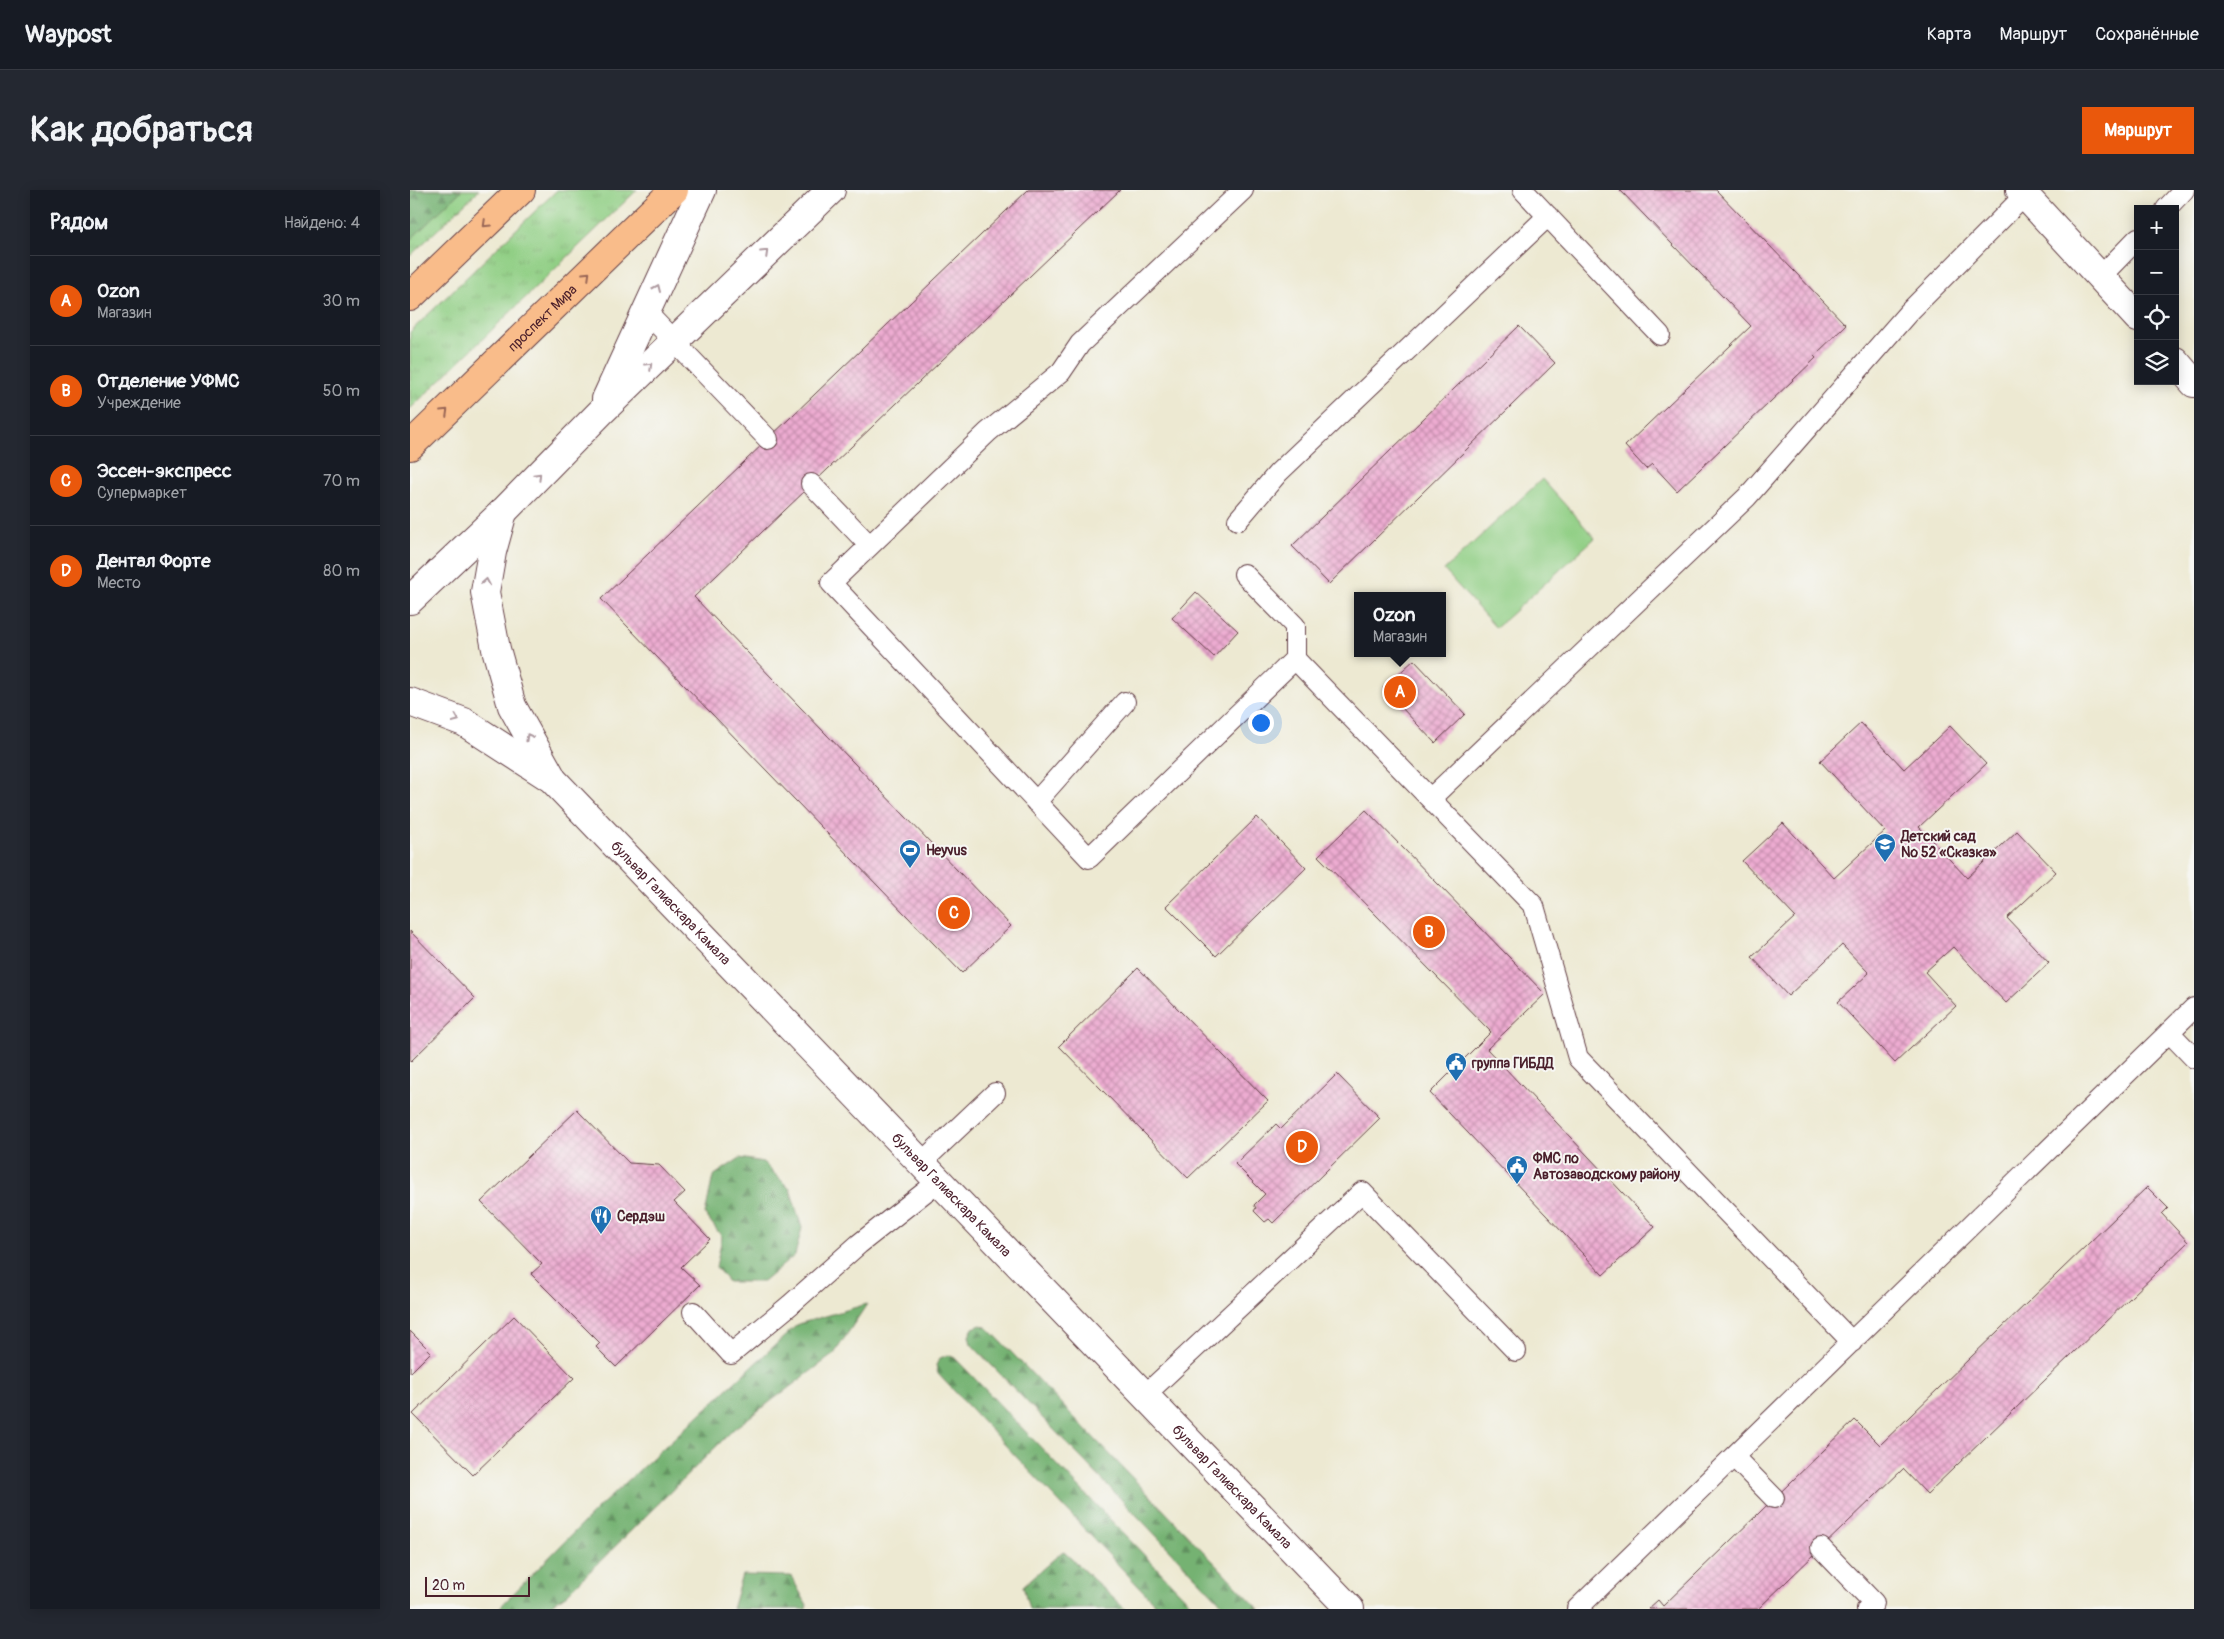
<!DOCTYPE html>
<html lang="ru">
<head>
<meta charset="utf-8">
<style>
	:root { --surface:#171b24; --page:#242831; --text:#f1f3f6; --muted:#9ea1a6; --line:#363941; --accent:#ea580c }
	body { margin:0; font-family:Pangolin,sans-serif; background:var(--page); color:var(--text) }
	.controls { position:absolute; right:15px; top:15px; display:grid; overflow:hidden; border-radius:0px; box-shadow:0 2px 12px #0003 }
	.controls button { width:45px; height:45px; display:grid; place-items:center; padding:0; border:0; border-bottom:1px solid var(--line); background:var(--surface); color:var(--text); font:25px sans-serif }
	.scale { position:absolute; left:15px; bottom:12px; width:105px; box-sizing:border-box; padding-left:5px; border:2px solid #4a1f2b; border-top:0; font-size:14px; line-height:18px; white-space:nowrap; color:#4a1f2b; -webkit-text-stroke:4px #f6f6f2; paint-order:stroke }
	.you { position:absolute; left:850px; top:532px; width:18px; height:18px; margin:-12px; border:4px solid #fff; border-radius:50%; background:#1a73e8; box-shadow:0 0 0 8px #1a73e833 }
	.badge { display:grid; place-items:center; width:32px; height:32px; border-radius:50%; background:var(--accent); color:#fff; font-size:16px; font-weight:700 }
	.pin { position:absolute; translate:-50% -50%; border:2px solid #fff; box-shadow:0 1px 5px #0006 }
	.popup { position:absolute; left:944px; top:402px; width:92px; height:65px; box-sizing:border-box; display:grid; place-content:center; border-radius:0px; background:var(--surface); filter:drop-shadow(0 1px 4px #0005); font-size:16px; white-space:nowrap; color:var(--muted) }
	.popup b { font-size:19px; color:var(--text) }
	.popup::after { content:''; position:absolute; left:50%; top:100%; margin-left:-10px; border:10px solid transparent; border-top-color:var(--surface) }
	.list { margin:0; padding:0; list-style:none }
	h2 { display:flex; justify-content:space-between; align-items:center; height:65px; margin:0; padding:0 20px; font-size:21px }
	h2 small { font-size:16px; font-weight:400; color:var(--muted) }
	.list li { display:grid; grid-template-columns:32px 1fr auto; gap:15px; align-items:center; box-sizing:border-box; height:90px; padding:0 20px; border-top:1px solid var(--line) }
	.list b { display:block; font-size:19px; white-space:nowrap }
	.list p { margin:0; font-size:16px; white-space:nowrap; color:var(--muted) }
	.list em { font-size:16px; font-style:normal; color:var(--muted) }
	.icon { flex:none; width:28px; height:28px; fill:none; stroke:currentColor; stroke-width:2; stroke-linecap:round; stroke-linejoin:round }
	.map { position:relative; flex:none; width:1784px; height:1419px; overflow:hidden; border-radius:0px }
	header { display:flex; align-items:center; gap:30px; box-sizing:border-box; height:70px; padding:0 25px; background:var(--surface); border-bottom:1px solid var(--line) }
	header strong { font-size:24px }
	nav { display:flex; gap:28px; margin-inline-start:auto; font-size:18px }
	.intro { display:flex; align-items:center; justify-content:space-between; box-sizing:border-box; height:120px; padding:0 30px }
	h1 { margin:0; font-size:35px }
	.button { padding:12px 22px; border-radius:0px; background:var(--accent); color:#fff; font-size:18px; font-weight:700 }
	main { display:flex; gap:30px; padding:0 30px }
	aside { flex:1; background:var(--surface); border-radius:0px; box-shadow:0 2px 12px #0003 }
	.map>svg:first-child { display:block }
</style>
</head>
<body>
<header>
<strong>Waypost</strong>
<nav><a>Карта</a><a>Маршрут</a><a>Сохранённые</a></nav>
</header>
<div class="intro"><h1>Как добраться</h1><a class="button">Маршрут</a></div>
<main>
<aside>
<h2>Рядом<small>Найдено: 4</small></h2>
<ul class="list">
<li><span class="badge">A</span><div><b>Ozon</b><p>Магазин</p></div><em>30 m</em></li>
<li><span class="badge">B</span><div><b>Отделение УФМС</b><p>Учреждение</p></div><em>50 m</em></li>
<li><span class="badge">C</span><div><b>Эссен-экспресс</b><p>Супермаркет</p></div><em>70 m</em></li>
<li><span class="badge">D</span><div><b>Дентал Форте</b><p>Место</p></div><em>80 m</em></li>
</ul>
</aside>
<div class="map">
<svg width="1784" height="1419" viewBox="0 0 1784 1419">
	<defs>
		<pattern id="grass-tufts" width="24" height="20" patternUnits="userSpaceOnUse" patternTransform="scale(1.25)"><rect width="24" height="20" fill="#91cf85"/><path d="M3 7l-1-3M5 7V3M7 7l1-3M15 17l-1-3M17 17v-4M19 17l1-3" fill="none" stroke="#7fb173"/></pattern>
		<pattern id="forest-firs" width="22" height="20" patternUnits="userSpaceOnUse" patternTransform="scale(1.25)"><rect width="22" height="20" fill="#74b272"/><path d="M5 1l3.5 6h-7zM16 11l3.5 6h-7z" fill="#61905e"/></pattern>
		<pattern id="building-cross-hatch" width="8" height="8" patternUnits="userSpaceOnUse" patternTransform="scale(1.25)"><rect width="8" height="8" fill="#edacd1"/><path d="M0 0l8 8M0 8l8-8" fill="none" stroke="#c28baa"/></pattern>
	</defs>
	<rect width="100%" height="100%" fill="#f6f6f2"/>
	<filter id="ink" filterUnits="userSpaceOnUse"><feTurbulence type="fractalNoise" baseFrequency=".02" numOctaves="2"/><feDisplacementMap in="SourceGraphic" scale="10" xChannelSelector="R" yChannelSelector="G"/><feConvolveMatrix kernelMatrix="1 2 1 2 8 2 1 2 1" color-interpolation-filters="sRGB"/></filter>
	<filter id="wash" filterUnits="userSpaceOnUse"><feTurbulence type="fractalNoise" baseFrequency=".0096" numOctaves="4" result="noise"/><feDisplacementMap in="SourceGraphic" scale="20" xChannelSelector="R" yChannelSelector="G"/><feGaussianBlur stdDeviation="1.12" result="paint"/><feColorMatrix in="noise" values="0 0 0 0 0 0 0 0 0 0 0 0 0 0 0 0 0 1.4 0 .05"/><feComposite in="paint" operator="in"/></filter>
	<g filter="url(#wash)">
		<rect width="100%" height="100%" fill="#ede9d2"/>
		<path fill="url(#grass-tufts)" stroke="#6e7758" d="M0,0h69l-69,66z
			M147,0h80l-227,219v-77z"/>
		<path fill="url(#forest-firs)" stroke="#5f684e" d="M0,0h52l-52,50z
			M330,968l23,4 27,27 12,39 -7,27 -32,27h-35l-12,-15 6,-30 -17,-23 8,-38z
			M457,1114l-33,50 -99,74 -168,166 -22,15h-47l100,-101 200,-184z
			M571,1135l7,3 271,281h-32l-256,-265 -2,-8 4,-8z
			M538,1165l7,3 241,251h-36l-222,-235 -2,-9 4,-7z
			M653,1361l62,58h-96l-6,-23z
			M332,1385l49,1 16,29 -1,4h-74z"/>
		<path fill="#91cf85" stroke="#6e7758" d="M1132,289l53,59 -99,90 -52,-58z"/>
		<g id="blocks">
			<path fill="url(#building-cross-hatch)" d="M618,0h92l-426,407 317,329 -49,47 -361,-374z
				M1210,0h96l130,135 -32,31 2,2 -139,133 -25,-27 -6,5 -21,-23 126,-120z
				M1109,136l36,37 -226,221 -37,-38z
				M786,402l42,39 -24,26 -42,-39z
				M1004,470l51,54 -30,29 -52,-55z
				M1451,533l43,46 46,-43 36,38 -67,63 48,51 50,-47 39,41 -49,46 42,45 -43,40 -53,-56 -28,25 31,34 -61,57 -57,-61 31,-29 -27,-28 -54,51 -36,-39 43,-40 -53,-56 41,-38 51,55 51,-47 -65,-70z
				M956,620l179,184 -58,55 168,178 -52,48 -173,-182 61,-61 -173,-176z
				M847,627l49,51 -90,88 -50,-50z
				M0,741l65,67 -65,64z
				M728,778l130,133 -80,77 -129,-132z
				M927,884l43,44 -107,105 -4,-4 -4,3 -11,-11 2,-3 -2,-3 11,-11 -30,-30 41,-40 5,5z
				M167,920l52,53 30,2 26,27 -11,10 36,37 -29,28 19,18 -84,82 -20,-20 4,-4 -69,-69 11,-10 -61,-62z
				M1737,997l21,21 -6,6 26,28 -261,252 -24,-25 -145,140h-110l10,-9 5,6 192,-186 25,25z
				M104,1126l60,62 -101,97 -60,-61z
				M0,1141l21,21 -21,21z"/>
		</g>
	</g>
	<g filter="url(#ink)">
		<use href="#blocks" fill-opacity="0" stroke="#623d44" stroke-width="1"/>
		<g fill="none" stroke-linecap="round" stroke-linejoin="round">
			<g stroke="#623d44" stroke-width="22">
				<path id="lane" d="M833,0l-163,154 -19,28 -73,60 -157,151 258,275 206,-199 239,247 44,152 274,284
					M1113,0l137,145
					M1756,19l18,-19
					M1691,86l37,-38
					M236,122l122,127
					M401,294l58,61
					M828,330l40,-47 270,-257
					M834,384l51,52v33
					M1021,608l316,-301 161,-184 117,-118
					M626,612l89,-100
					M1759,842l25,26
					M511,973l74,-70
					M283,1122l38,42 59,-49 69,-61 80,-63
					M735,1205l217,-203 154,159
					M1324,1267l40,41
					M1411,1358l53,55 -7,6
					M1167,1419l617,-601"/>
			</g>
			<g stroke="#623d44" stroke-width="30">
				<g id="street">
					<path d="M1610,0l118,128"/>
					<path d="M1765,171l19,22"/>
					<path d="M196,209l96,-209"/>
					<path d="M93,322l-11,40 -7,40 11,57 16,57 39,70"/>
					<path d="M0,410l94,-89 97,-99 230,-222"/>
					<path id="s1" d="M0,512l54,20 88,57 798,830"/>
				</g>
			</g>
			<g stroke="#623d44" stroke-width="30">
				<g id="primary">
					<path d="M0,107l111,-107"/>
					<path id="s2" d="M0,256l264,-256"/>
				</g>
			</g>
			<use href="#lane" stroke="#fff" stroke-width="20"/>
			<use href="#street" stroke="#fff" stroke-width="28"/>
			<use href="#primary" stroke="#f9bc8a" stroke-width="28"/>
		</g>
		<defs><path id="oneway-chevron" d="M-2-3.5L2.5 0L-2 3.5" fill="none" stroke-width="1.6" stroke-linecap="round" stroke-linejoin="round" transform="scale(1.25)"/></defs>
		<g stroke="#996656">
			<use href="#oneway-chevron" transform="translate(76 34) rotate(136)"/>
			<use href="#oneway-chevron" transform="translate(177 85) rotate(-44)"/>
			<use href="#oneway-chevron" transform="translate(35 222) rotate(-44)"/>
		</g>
		<g stroke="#ae9aa0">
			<use href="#oneway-chevron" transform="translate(355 63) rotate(-44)"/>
			<use href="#oneway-chevron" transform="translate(247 98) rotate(-66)"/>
			<use href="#oneway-chevron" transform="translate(239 176) rotate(-44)"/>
			<use href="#oneway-chevron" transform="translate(128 286) rotate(-46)"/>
			<use href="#oneway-chevron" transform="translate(76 392) rotate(-80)"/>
			<use href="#oneway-chevron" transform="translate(46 529) rotate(22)"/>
			<use href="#oneway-chevron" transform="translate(119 547) rotate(-119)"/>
		</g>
	</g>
	<defs>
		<g id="school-pin" transform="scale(1.125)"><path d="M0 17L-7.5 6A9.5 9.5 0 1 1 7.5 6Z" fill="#1f6fb2" stroke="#f6f6f2"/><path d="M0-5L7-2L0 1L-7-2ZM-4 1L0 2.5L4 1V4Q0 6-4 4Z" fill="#fff"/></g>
		<g id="stadium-pin" transform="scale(1.125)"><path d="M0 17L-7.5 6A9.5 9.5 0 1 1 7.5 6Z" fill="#1f6fb2" stroke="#f6f6f2"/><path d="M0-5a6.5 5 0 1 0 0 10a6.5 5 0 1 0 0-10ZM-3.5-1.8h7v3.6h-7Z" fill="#fff"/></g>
		<g id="civic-pin" transform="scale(1.125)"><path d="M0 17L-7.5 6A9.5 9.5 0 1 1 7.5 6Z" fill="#1f6fb2" stroke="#f6f6f2"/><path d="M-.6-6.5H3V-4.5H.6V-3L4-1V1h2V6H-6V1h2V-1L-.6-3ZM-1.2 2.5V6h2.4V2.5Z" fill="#fff"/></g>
		<g id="restaurant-pin" transform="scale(1.125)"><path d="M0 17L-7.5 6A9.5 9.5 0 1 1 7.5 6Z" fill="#1f6fb2" stroke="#f6f6f2"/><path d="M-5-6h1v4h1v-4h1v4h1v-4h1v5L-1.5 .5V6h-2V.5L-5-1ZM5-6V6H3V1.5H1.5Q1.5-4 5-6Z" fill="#fff"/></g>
	</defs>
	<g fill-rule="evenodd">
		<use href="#school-pin" x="1475" y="654"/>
		<use href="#stadium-pin" x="500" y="660"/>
		<use href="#civic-pin" x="1046" y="873"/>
		<use href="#civic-pin" x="1107" y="976"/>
		<use href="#restaurant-pin" x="191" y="1026"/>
	</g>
	<g text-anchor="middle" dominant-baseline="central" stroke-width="4" stroke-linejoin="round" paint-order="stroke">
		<g font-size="14" fill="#4a1f2b" stroke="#f6f6f2">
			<text stroke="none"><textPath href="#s2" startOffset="184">проспект Мира</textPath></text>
			<text stroke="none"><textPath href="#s1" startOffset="334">бульвар Галиаскара Камала</textPath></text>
			<text stroke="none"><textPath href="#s1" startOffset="739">бульвар Галиаскара Камала</textPath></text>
			<text stroke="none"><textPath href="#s1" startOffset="1144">бульвар Галиаскара Камала</textPath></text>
		</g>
		<g font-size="14" font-weight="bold" fill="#4a1f2b" stroke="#f6f6f2" text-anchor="start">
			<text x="1491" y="646">Детский сад<tspan x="1491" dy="16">№ 52 «Сказка»</tspan></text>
			<text x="516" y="660">Heyvus</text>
			<text x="1062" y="873">группа ГИБДД</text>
			<text x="1123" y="968">ФМС по<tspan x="1123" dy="16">Автозаводскому району</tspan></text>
			<text x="207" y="1026">Сердэш</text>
		</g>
	</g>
</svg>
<div class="controls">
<button>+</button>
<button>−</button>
<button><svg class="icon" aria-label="locate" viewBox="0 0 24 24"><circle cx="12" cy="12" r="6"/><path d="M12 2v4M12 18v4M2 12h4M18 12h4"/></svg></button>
<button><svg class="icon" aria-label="layers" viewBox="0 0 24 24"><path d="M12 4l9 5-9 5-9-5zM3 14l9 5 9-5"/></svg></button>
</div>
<div class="scale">20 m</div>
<div class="you"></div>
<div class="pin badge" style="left:990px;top:502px">A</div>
<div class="popup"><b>Ozon</b>Магазин</div>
<div class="pin badge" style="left:1019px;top:742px">B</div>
<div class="pin badge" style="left:544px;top:723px">C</div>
<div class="pin badge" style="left:892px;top:957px">D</div>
</div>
</main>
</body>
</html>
